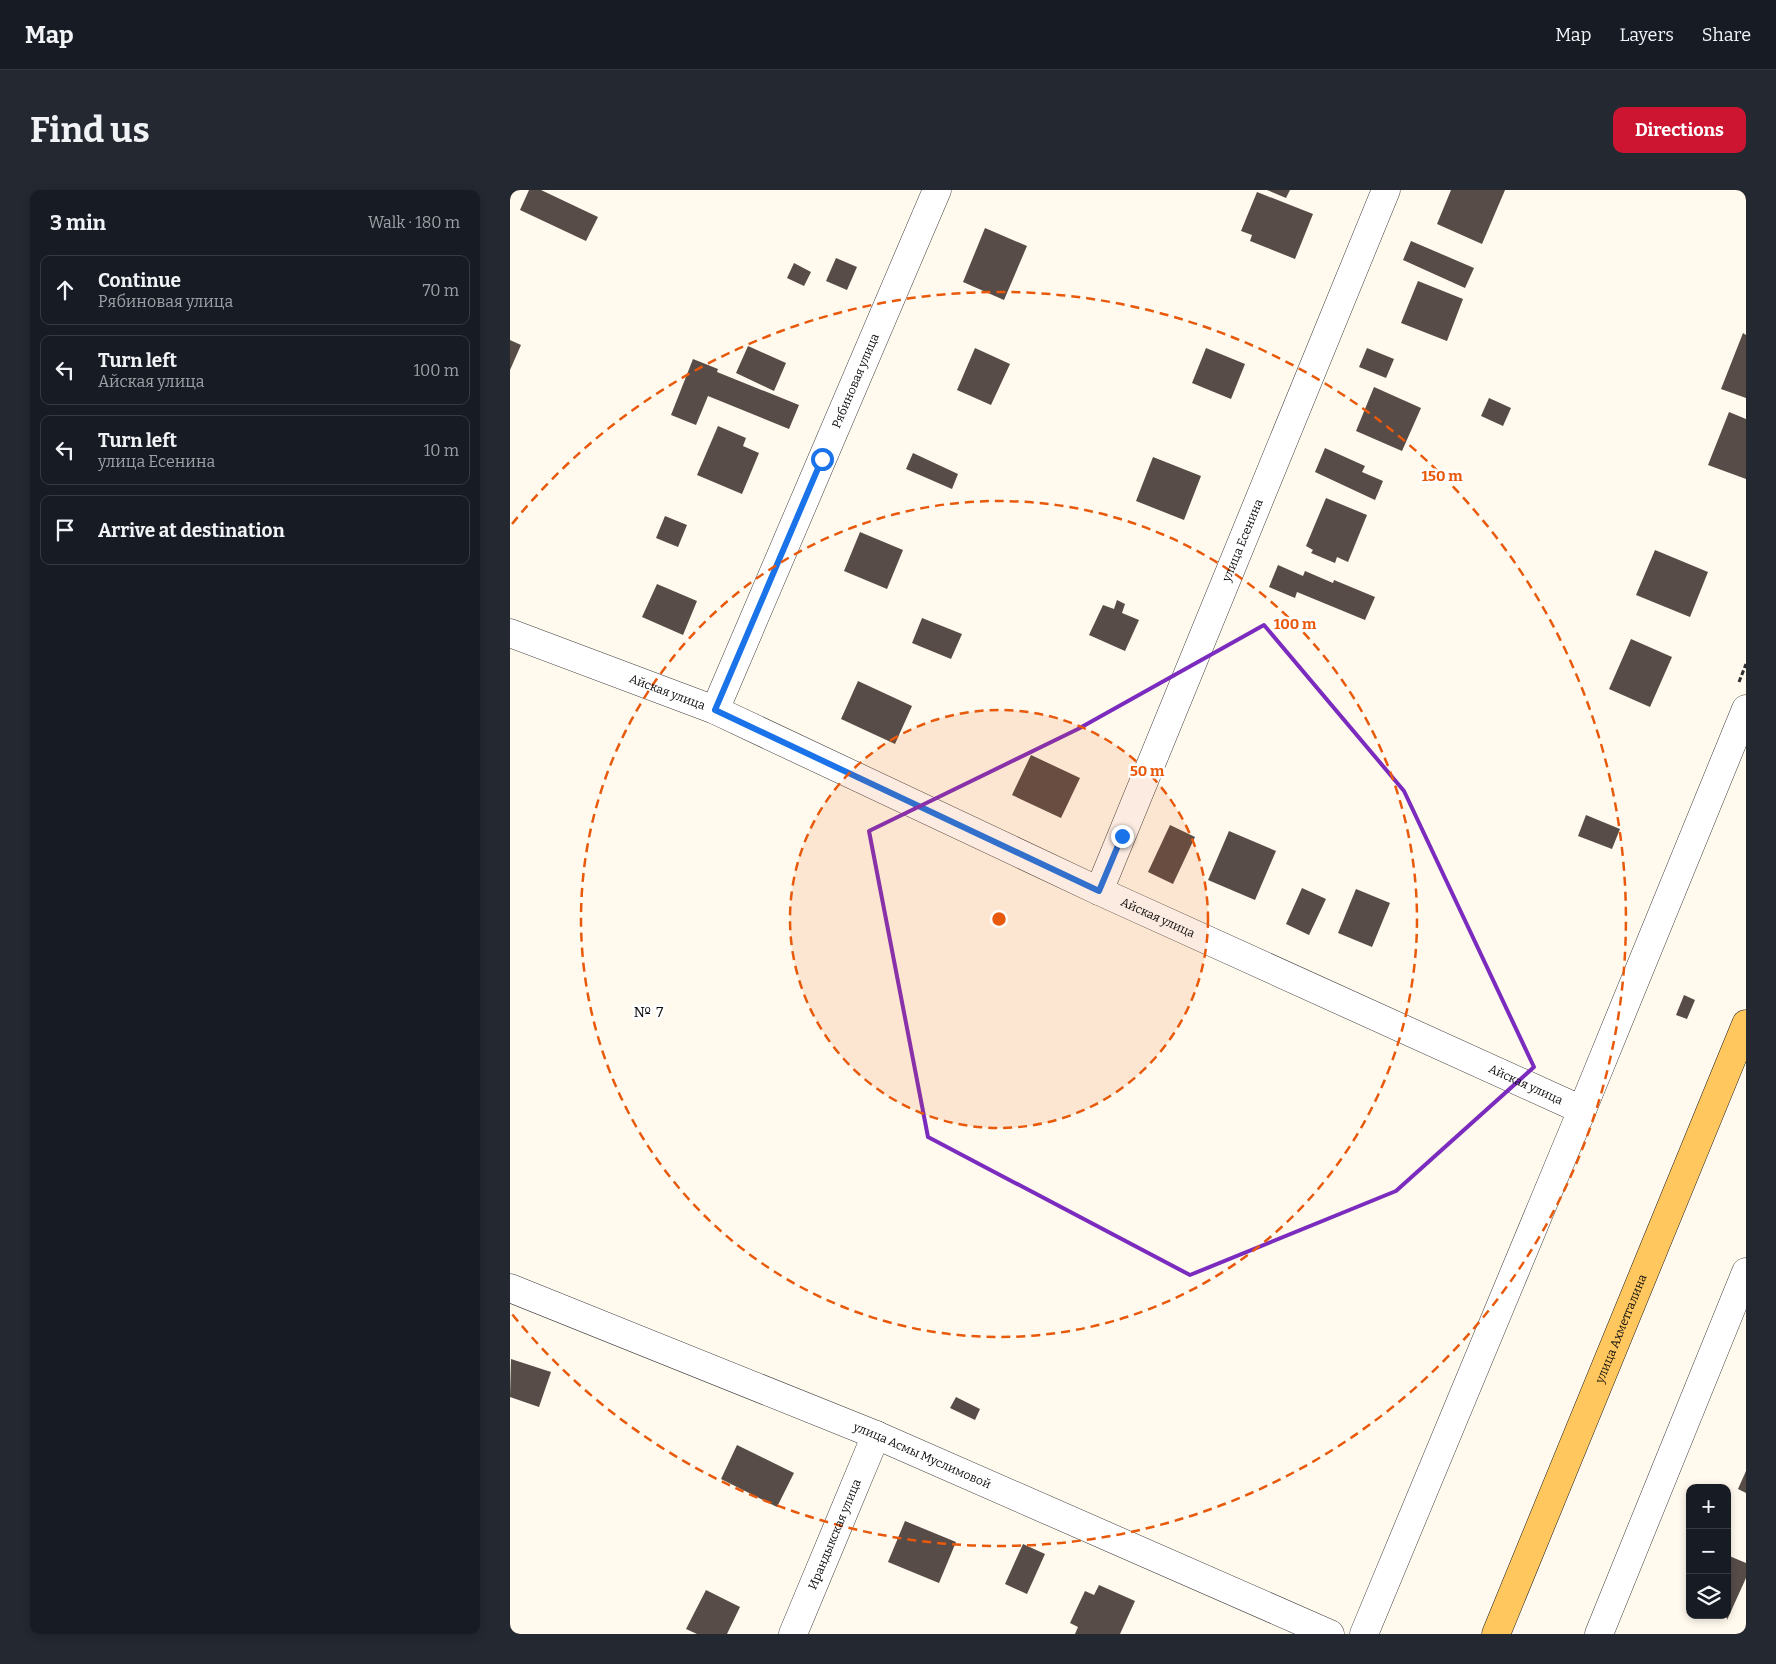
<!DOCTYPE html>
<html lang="en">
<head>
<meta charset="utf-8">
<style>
	:root { --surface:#171b24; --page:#242831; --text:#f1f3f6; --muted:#9ea1a6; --line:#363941; --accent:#cd1531 }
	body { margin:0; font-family:Bitter,serif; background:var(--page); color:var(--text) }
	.controls { position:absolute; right:15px; bottom:15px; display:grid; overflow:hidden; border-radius:10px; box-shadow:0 2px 8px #0003 }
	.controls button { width:45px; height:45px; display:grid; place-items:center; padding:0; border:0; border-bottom:1px solid var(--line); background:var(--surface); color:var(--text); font:25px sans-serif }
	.stop { position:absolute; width:15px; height:15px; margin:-11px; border:4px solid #1a73e8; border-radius:50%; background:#fff }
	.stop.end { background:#1a73e8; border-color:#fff; box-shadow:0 1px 5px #0008 }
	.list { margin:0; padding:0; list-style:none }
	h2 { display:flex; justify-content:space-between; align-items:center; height:65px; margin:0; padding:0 20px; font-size:21px }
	h2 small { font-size:16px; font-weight:400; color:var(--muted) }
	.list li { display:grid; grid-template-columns:32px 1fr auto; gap:15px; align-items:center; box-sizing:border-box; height:70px; margin:0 10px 10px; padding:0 10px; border:1px solid var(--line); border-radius:10px }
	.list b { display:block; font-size:19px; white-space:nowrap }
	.list p { margin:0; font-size:16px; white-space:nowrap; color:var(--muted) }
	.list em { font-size:16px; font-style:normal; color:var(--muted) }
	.icon { flex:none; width:28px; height:28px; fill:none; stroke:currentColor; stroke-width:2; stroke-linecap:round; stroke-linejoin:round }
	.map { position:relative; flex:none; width:1236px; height:1444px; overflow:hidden; border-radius:10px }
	header { display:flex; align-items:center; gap:30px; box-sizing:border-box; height:70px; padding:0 25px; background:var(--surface); border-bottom:1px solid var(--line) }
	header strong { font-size:24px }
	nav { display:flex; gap:28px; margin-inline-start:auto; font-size:18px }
	.intro { display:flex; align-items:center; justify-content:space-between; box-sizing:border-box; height:120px; padding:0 30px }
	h1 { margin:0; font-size:35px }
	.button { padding:12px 22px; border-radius:10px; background:var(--accent); color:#fff; font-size:18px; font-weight:700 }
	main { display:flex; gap:30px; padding:0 30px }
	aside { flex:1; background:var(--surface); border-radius:10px; box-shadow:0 2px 8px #0003 }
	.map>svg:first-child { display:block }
</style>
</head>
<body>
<header>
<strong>Map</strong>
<nav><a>Map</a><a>Layers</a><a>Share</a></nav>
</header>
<div class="intro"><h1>Find us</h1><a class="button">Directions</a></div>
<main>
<aside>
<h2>3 min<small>Walk · 180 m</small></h2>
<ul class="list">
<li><svg class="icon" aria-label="ahead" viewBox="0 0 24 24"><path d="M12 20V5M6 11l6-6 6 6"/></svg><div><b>Continue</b><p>Рябиновая улица</p></div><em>70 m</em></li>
<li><svg class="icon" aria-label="left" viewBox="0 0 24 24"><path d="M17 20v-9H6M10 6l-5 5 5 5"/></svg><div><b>Turn left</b><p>Айская улица</p></div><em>100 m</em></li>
<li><svg class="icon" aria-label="left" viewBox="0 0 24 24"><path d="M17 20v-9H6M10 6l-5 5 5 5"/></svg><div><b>Turn left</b><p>улица Есенина</p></div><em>10 m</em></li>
<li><svg class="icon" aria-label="arrive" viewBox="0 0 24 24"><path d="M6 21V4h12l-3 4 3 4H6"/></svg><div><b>Arrive at destination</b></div></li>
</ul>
</aside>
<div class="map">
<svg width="1236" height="1444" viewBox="0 0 1236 1444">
	<rect width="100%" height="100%" fill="#fffaed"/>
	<path fill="#574c48" d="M19,0h12l57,27 -12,24 -66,-31z
		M757,0h23l-4,8z
		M941,0h54l-23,54 -45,-20z
		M747,2l56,22 -18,45 -45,-18 2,-6 -11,-4z
		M475,38l42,18 -23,54 -41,-18z
		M901,51l63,27 -9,20 -62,-28z
		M326,68l21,9 -10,23 -21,-9z
		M284,73l17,9 -7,14 -17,-8z
		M908,91l45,18 -16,42 -46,-18z
		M1233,143l3,2v63l-25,-9z
		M0,150l11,5 -11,25z
		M238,156l38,17 -12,28 -38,-18z
		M465,158l35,16 -19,41 -34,-15z
		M696,158l39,16 -14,35 -39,-16z
		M857,158l27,11 -8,19 -27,-11z
		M183,169l25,10 -1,3 82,33 -10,24 -81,-33 -12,29 -25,-10z
		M864,197l47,21 -19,43 -46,-20z
		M979,208l22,10 -8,18 -22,-10z
		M1219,222l17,7v60l-38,-14z
		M208,236l28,12 -3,8 16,7 -17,41 -45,-19z
		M815,258l40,18 -3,6 21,9 -8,19 -60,-28z
		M403,263l45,21 -6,15 -46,-20z
		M643,267l48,19 -17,44 -48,-19z
		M816,308l41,17 -19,47 -11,-5 -2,6 -24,-10 2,-3 -7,-4z
		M155,326l22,9 -9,22 -22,-9z
		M350,342l43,18 -16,39 -43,-18z
		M1145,360l53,22 -18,45 -54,-22z
		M768,375l25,11 2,-5 28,12 1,-3 41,17 -10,23 -68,-28 -2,6 -26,-11z
		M147,394l40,17 -14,34 -41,-18z
		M607,410l8,4 -3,9 17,7 -14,31 -36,-16 14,-30 11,4z
		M412,428l40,16 -11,25 -39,-16z
		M1121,449l41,18 -22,50 -41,-18z
		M348,491l54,25 -17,38 -54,-25z
		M521,565l49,23 -19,40 -49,-23z
		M1076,625l34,14 -8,20 -34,-13z
		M660,635l25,12 -22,47 -25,-12z
		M719,641l47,20 -21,49 -47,-20z
		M792,698l24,11 -17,36 -23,-11z
		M846,699l34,14 -18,44 -34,-14z
		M1174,805l11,5 -8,19 -11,-4z
		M1,1169l40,13 -12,35 -29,-10z
		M446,1207l24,12 -5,11 -25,-12z
		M227,1255l57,28 -17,34 -56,-28z
		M1236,1281v22l-8,-4z
		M395,1331l51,21 -17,41 -51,-21z
		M513,1354l22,10 -18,40 -22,-10z
		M1217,1365l19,8v15l-19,42v-2l-6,-3h6z
		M589,1395l36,16 -15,33h-45l3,-7 -8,-4 15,-32 9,4z
		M196,1400l34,17 -13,27h-30l-11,-5z"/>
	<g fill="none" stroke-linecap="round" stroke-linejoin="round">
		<g stroke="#404040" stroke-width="29">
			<g id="minor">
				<path id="s1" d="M0,443l205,77 384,181 483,219"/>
				<path id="s2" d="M205,520l222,-520"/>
				<path id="s3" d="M589,701l287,-701"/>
				<path id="s4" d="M0,1098l366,147 454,199"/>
				<path id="s5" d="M283,1444l83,-199"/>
				<path d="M854,1444l218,-524 164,-401"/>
				<path d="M1089,1444l147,-362"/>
			</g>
		</g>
		<g stroke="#1e1e1e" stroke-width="29">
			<g id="major">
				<path id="s6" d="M986,1444l250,-610"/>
			</g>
		</g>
		<path stroke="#2f2f2f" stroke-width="3" stroke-dasharray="5 2.5" stroke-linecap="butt" d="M1229,492l7,-18"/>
		<use href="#minor" stroke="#fff" stroke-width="28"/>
		<use href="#major" stroke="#ffc75d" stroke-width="28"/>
	</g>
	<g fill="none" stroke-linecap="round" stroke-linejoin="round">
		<path stroke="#1a73e8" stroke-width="6" d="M312,269l-107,251 384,181 23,-55"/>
	</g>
	<path fill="none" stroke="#7b2cbf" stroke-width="4" stroke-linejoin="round" d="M754,435l140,166 130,276 -138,124 -206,84 -262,-138 -59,-306 209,-102z"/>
	<circle cx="489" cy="729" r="209" fill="#e8590c" fill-opacity=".12"/>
	<g fill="none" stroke="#e8590c" stroke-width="2.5" stroke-dasharray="9 6">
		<circle cx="489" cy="729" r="209"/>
		<circle cx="489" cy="729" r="418"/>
		<path d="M2 334A627 627 0 1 1 2 1124"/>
	</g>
	<g text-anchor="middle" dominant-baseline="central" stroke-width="5" stroke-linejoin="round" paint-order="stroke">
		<g font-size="12" fill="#0d0d0d" stroke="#fff">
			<text stroke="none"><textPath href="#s2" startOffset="358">Рябиновая улица</textPath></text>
			<text stroke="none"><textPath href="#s3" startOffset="379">улица Есенина</textPath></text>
			<text stroke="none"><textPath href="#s1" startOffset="168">Айская улица</textPath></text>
			<text stroke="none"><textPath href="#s1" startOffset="708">Айская улица</textPath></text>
			<text stroke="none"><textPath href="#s1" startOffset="1112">Айская улица</textPath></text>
			<text stroke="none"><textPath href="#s6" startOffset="330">улица Ахметгалина</textPath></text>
			<text stroke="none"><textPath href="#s4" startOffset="445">улица Асмы Муслимовой</textPath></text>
			<text stroke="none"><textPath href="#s5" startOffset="108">Ирандыкская улица</textPath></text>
		</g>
		<g font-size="14" letter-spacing="1" fill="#0d0d0d" stroke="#fff">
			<text x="139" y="822">№ 7</text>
		</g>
	</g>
	<circle cx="489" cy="729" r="8" fill="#e8590c" stroke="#fff" stroke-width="2.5"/>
	<g font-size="15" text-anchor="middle" font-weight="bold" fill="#e8590c" stroke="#fff" stroke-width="5" stroke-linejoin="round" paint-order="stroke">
		<text x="932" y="291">150 m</text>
		<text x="785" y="439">100 m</text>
		<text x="637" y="586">50 m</text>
	</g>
</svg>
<div class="controls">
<button>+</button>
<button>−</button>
<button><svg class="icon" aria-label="layers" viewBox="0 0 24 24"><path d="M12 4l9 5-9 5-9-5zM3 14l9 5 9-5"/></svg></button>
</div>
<div class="stop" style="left:312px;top:269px"></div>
<div class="stop end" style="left:612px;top:646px"></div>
</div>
</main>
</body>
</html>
